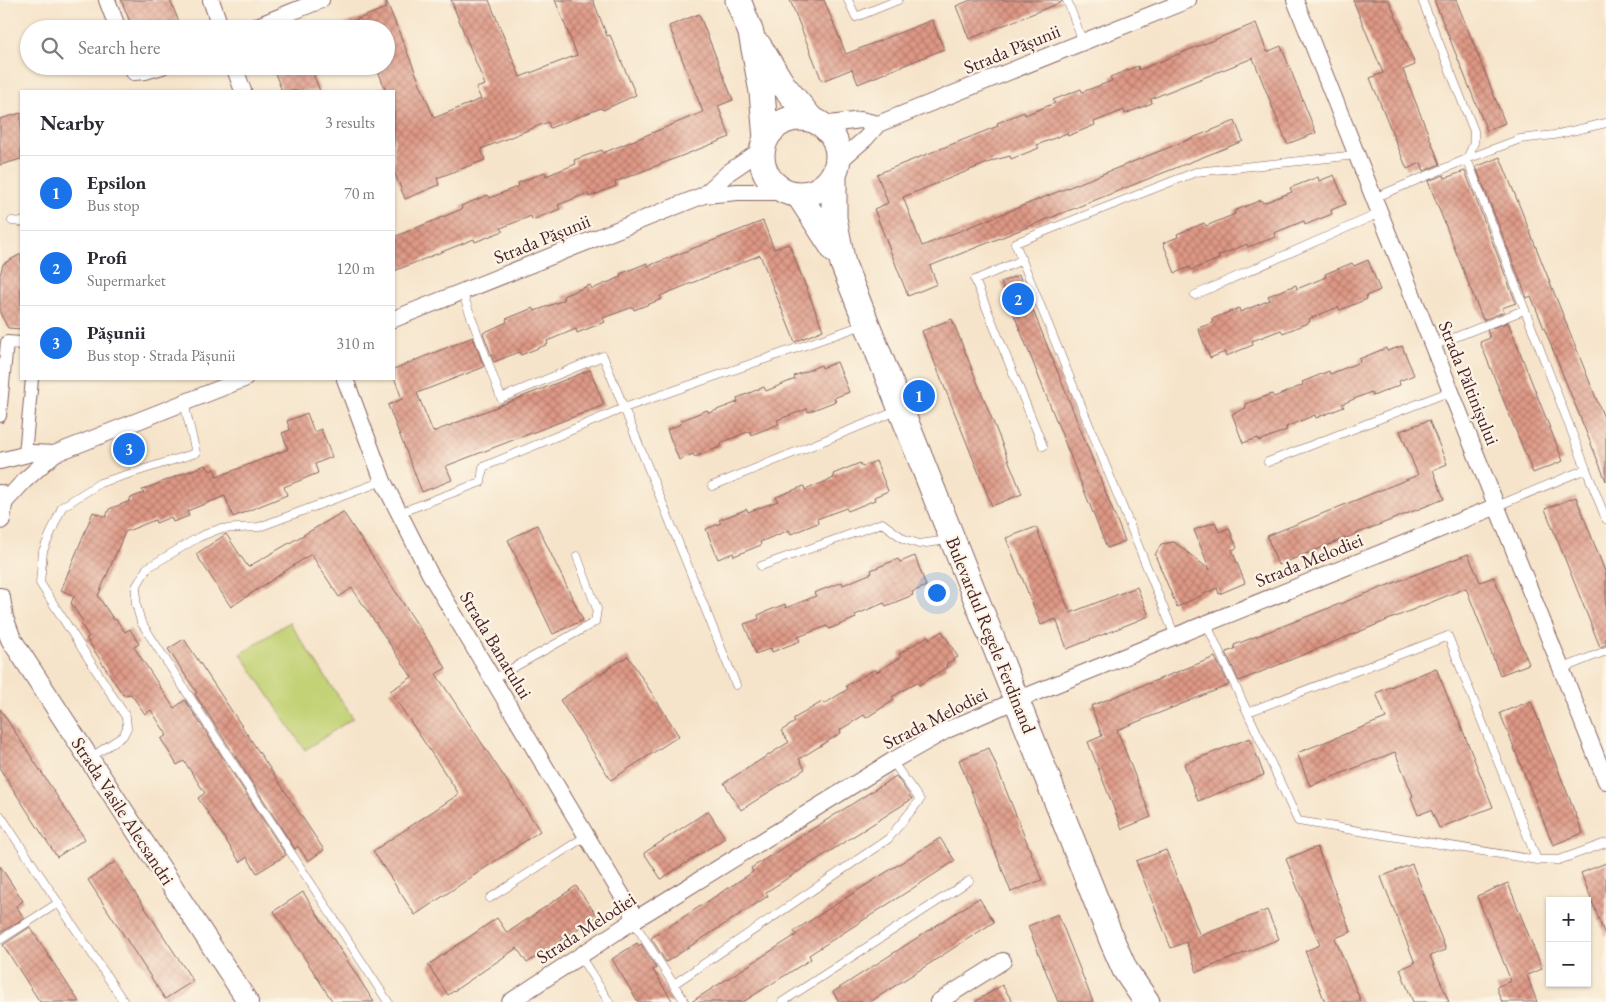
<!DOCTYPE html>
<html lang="en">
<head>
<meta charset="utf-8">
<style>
	:root { --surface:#fff; --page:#f7f7f7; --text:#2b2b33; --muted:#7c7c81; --line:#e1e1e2; --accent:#1a73e8 }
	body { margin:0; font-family:"EB Garamond",serif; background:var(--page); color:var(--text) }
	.controls { position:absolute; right:15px; bottom:15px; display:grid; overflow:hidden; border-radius:0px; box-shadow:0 1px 4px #0004 }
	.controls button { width:45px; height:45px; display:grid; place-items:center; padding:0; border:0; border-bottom:1px solid var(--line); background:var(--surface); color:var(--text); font:25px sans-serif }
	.you { position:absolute; left:936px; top:592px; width:18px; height:18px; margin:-12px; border:4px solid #fff; border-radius:50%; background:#1a73e8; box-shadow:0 0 0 8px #1a73e833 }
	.badge { display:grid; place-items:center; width:32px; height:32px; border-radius:50%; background:var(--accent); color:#fff; font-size:16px; font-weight:700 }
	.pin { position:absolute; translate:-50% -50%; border:2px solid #fff; box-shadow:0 1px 5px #0006 }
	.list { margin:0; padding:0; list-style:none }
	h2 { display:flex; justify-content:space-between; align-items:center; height:65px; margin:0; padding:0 20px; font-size:21px }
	h2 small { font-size:16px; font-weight:400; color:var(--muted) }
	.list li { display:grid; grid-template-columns:32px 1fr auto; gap:15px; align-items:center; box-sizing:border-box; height:75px; padding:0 20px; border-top:1px solid var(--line) }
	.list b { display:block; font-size:19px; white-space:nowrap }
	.list p { margin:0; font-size:16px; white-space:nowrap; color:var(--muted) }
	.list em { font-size:16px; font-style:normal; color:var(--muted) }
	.icon { flex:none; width:28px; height:28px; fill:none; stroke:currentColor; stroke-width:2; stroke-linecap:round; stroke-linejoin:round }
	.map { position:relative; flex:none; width:1606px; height:1002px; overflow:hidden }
	.search { position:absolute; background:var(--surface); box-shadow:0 1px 4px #0004; left:20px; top:20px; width:375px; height:55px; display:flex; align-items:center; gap:12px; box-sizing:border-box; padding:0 18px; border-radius:28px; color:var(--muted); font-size:19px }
	.panel { position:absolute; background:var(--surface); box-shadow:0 1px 4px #0004; left:20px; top:90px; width:375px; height:290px; border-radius:0px }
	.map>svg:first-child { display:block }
</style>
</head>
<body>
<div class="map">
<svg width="1606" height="1002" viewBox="0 0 1606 1002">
	<defs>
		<pattern id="building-cross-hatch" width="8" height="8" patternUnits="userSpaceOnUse" patternTransform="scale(1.25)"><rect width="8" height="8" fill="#de9885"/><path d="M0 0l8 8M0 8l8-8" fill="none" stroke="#b67b6d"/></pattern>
	</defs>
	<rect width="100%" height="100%" fill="#fcf5e5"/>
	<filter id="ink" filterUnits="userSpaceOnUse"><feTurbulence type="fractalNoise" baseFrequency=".02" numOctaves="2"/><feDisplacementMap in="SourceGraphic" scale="10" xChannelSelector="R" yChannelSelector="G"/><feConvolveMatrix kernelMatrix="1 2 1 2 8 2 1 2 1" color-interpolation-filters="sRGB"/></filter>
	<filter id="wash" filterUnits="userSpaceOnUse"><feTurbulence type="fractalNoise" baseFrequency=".0096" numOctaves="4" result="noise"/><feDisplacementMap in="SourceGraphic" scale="20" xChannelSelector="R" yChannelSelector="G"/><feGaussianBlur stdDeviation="1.12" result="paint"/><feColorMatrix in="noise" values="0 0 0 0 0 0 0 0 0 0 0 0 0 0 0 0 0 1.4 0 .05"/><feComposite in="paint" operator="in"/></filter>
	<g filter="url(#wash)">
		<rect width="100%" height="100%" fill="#f6e4ca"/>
		<path fill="#c2d274" stroke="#867850" d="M289,622l64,96 -48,32 -64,-96z"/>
		<g id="blocks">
			<path fill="url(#building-cross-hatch)" d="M121,0h49l12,29h-49z
				M386,0l48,118 47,-19 -5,-11 9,-3 -34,-85h38l31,77 57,-22 -22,-55h38l14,36 3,-1 26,60 -33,15 -2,-2 -51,20 -2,-6 -67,27 4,11 -48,18 2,7 -34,14 -11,-28v-80h-8l-10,-25h10v-37l-51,-1 51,-20z
				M790,0h34l22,54 86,-34 12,29 -86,35 -6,-15 -30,12z
				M971,0h90l1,2 -93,37 -13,-33z
				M1353,0h36l26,65 -12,5 37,94 -16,7 -3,-8 -14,6 -37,-91 13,-5z
				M1434,0h22l49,123 -18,8z
				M699,14l34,86 -15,6 12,31 -115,45 1,4 -27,11 -1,-4 -30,12 2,4 -28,11 -1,-4 -30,12 2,3 -28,11 -1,-3 -80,32v-34l68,-28 -1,-3 27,-11 2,3 29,-12 -1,-3 27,-11 1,4 30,-12 -2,-4 28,-10 1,3 100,-41 -34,-86z
				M1256,23l11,29 14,-6 35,87 -29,11 -34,-86 -88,35 -14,6 1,4 -27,11 -1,-4 -30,12 1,3 -27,11 -1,-3 -30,12 2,3 -28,11 -1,-3 -15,4 -92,37 19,49 313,-125 8,20 -313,125 7,18 -29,12 -34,-87 14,-6 -11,-29 121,-48 -1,-3 27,-11 1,3 30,-12 -2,-3 28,-11 1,3 30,-11 -2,-4 28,-11 1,4z
				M272,66h38l10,25h-38z
				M21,113v46l-21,6v-46z
				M1500,157l106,266v58l-75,-185 -4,2 -51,-131z
				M1465,171l51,132 -14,5 2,4 -21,8 -55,-139 16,-6 1,3z
				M1334,175l12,29 -15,6 1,4 -27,11 -1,-4 -30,12 2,4 -28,10 -1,-3 -29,12 1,3 -28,11 -1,-3 -15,6 -12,-30 15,-6 -1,-3 27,-11 2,3 29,-12 -1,-3 27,-11 2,3 29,-11 -2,-4 28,-11 1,4z
				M763,221l11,28 15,-5 34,86 -28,12 -35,-87 -100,41 2,3 -28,11 -1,-3 -30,11 2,4 -28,11 -1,-4 -29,12 1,3 -27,11 -2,-3 -25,10 -11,-29 24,-11 -1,-3 27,-11 2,3 29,-11 -1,-4 27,-11 2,4 29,-12 -1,-3 27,-11 1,3z
				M21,254v75l-13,-1 -8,-15v-38l3,-11z
				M1368,260l12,30 -14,6 1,3 -27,11 -2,-3 -29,12 1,3 -27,11 -2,-3 -29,11 1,4 -27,11 -1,-4 -15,6 -12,-30 15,-5 -1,-4 27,-11 1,4 30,-12 -2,-4 28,-11 1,4 29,-12 -1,-3 27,-11 2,3z
				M1019,275l106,266 -18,7 -106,-266z
				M952,319l70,175 -30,12 -70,-175z
				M1508,322l55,139 -30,12 -53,-131 10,-4 -3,-8z
				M473,337l11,30 -67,26 16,39 157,-62 14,35 -158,61 6,14 -30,12 -34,-87 14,-6 -8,-22v-8z
				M1402,346l12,29 -15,6 1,4 -27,11 -2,-4 -29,12 2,3 -28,11 -1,-3 -29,12 1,3 -28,11 -1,-3 -15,5 -11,-29 14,-6 -1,-4 27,-10 2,3 29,-12 -1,-3 27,-11 1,3 30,-12 -1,-3 27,-11 1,3z
				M837,362l12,30 -15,6 2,3 -28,11 -1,-3 -30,11 2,4 -28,11 -1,-4 -29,12 1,3 -27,11 -2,-3 -14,6 -12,-30 14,-6 -1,-3 27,-11 2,3 29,-11 -1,-4 27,-11 2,4 29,-12 -1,-3 27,-11 1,3z
				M307,413l7,19 7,-3 11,28 -17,7 3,9 -34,14 3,8 -54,22 -8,-21 -38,15 2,5 -16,6 -2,-5 -15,6 -1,-3 -30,12 -27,64 16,24 2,-1 9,13 5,-3 9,15 -5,3 40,61 11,-8 101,155 -29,18 -10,-16 -7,5 -42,-64 7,-5 -21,-32 -7,4 -16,-26 6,-4 -16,-25 -6,4 -14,-20 -8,1 -37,-57 3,-1 -8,-13 2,-2 -12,-19 3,-7 -13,-6 32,-78 13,5 3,-8 21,-8v-3l14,-5 -2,-3 63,-25 6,6 3,-2 3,8 71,-28 -6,-16 8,-3 -3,-9z
				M1429,420l18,44 -14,6 11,29 -166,66 -11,-29 151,-61 -18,-44z
				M876,461l12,30 -14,6 1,3 -27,11 -2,-3 -29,11 1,4 -27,11 -2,-4 -29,12 1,3 -27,11 -1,-3 -15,6 -12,-30 15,-6 -2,-3 28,-11 1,3 30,-11 -2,-4 28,-11 1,4 29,-12 -1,-4 27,-11 2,4z
				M1576,497l30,77v71l-6,2 -55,-138z
				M343,512l103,156 -10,6 104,157 -125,84 -42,-64 86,-57 -69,-103 22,-14 -60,-89 -13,9 -28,-43 -80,53 -35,-53 30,-20 22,33z
				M1215,522l4,10 10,-4 8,20 -5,2 13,33 -26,11 -2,-6 -40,19 -22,-52 6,-11 13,-2 36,28 -16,-40z
				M537,525l46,95 -30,14 -45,-94z
				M1036,527l34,86 67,-26 12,29 -82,33 -11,-30 -15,6 -35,-87z
				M1468,554l12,28 14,-5 35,87 -29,11 -34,-87 -227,93 -13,-29 9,-3 -1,-4z
				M915,556l11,30 -14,6 1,3 -27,11 -2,-3 -29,12 1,3 -27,11 -2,-3 -29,11 2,4 -28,11 -1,-4 -15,6 -12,-30 15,-5 -1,-4 27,-11 1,4 30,-12 -2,-3 28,-11 1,3 29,-12 -1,-3 27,-11 2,3z
				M942,631l16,26 -12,7 1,3 -28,18 -2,-3 -25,15 2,3 -28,18 -2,-3 -24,15 1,3 -42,26 6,10 -64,41 -17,-27 65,-41 -8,-11 14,-9 -2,-3 29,-17 2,2 24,-15 -2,-3 29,-17 2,3 24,-15 -2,-3 29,-18 2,3z
				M184,639l140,211 -16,11 -10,-15 -3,3 -100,-155 2,-1 -29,-44z
				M628,656l51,80 -68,44 -51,-80z
				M1215,657l14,28 -112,45 34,87 -29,12 -34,-87 14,-6 -11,-30z
				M1436,668l20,49 1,-1 36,91 -54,21 -8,-18 -13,5 -7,-18 2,-1 -18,-44 -85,34 -13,-33 89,-35 -10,-25z
				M1531,701l52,132 -30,12 -53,-132z
				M0,709l85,130 -28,18 -57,-88z
				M1250,738l14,37 -66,26 -14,-37z
				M989,748l53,132 -31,12 -52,-132z
				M896,776l16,23 -146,93 2,4 -102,66 -15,-24 102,-66 -2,-4z
				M708,811l17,27 -64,41 -17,-26z
				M940,838l15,23 -146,94 2,4 -68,43h-52l105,-67 -2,-4z
				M1317,847l34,85 -16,6 26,64h-36l-20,-51 15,-6 -34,-86z
				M1166,850l34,86 67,-26 12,29 -82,33 -11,-30 -15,6 -35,-87z
				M115,862l78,119 -28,18 -77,-119z
				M1606,863v72h-1l-24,-62z
				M1412,864l34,86 -16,6 19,46h-36l-13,-33 15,-6 -34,-86z
				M0,866l23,35 -7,5 8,12 -24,15z
				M1508,883l34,86 -15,6 10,27h-35l-6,-15 15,-6 -34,-85z
				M576,886l21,30 -70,47 -10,-15 -69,47 -20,-30 69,-47 10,15z
				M303,892l71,110h-41l-59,-91z
				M979,898l15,24 -124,80h-31l-6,-10z
				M1058,914l35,88h-35l-30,-76z
				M30,927l49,75h-39l-37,-57z
				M637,943l1,3 3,-2 15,24 -3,2 20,32h-35l-26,-43z
				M1002,985l11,17h-38z"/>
		</g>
	</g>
	<g filter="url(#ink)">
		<use href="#blocks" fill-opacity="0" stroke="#866463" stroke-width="1"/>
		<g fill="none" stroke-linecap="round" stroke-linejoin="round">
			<g stroke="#866463" stroke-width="9">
				<path id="service" d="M848,0l8,17 42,-17
					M1067,0l16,42
					M1422,0l52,131v12l-7,16 119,310
					M1374,198l93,-39 53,-20 34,-4 52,-12
					M12,221l9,1
					M1022,260l-47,20 68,166
					M462,292l39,106 102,-42 133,329
					M1195,295l185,-82
					M1433,346l91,-36
					M1268,462l183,-71
					M383,481l-124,46 -40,2 -20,8 -52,31 -11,19v17l5,18 247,380
					M712,486l185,-75
					M1497,506l89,-37 20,50
					M399,513l82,-31 2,-15 141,-59 239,-83
					M761,566l121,-43 22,16 15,5 29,-4
					M1206,623l92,198 239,39h22l47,-17
					M1175,636l-160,-393 181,-71 161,-17
					M1561,669l45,-18
					M493,679l102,-57 2,-13 -20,-53
					M1248,712l200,-76 89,224
					M90,758l33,-22 4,-8 -1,-11 -86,-134 3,-32 19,-44 38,-24 96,-30 -12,-50
					M0,815l124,187
					M490,898l96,-62
					M633,921l52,81
					M0,940l58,-37
					M580,956l29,46
					M674,984l214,-145 32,-39 -28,-39
					M782,1002l187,-121"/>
			</g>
			<g stroke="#866463" stroke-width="14">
				<path id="pedestrian" d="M0,416l7,-74 14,1
					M25,454l7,-75"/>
			</g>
			<g stroke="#866463" stroke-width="18">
				<path id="minor" d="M107,0l11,29
					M211,0l10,29
					M1295,0l311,781
					M250,29l71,-29
					M132,66l2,6 11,-1 17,-5
					M234,66l9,25
					M822,125l39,-5 17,4
					M837,163l29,-25 12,-14 310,-124
					M704,195l25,-23 34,-23
					M394,319l310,-124 34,-3h50
					M345,379l38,102 47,93 206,345
					M0,461l32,-8 22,1
					M2,505l22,-24 30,-27 190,-75
					M510,1002l126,-83 256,-158 55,-31 70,-30 480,-194
					M938,1002l65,-41"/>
			</g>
			<g stroke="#866463" stroke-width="22">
				<path id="tertiary" d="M0,495l2,10 -2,14
					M0,598l3,20 8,21 237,363"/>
			</g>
			<g stroke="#866463" stroke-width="27">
				<path id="primary" d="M738,0l13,33 11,59 4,47
					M759,46l24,39 29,35
					M762 156a38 38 0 1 1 76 0a38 38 0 1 1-76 0Z
					M834,173v45l9,46 270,679 12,27 22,32
					M798,194l37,57"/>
			</g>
			<use href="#service" stroke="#fff" stroke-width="8"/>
			<use href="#pedestrian" stroke="#fff" stroke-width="12"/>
			<use href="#minor" stroke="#fff" stroke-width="16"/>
			<use href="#tertiary" stroke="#fff" stroke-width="20"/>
			<use href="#primary" stroke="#fff" stroke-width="25"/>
		</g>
	</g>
	<g text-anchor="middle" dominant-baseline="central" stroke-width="4.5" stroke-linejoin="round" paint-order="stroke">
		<g font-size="19" fill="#4a1f2b" stroke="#fcf5e5">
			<text transform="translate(1012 49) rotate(-22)">Strada Pășunii</text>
			<text transform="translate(542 239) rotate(-22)">Strada Pășunii</text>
			<text transform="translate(1469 383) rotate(68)">Strada Păltinișului</text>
			<text transform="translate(1309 560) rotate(-22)">Strada Melodiei</text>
			<text transform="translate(991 635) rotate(68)">Bulevardul Regele Ferdinand</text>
			<text transform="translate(496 645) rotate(59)">Strada Banatului</text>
			<text transform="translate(935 718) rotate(-27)">Strada Melodiei</text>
			<text transform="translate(123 811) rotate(57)">Strada Vasile Alecsandri</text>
			<text transform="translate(586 928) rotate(-33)">Strada Melodiei</text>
		</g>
	</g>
</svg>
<div class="controls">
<button>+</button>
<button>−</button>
</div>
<div class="you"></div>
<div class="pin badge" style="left:919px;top:396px">1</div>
<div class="pin badge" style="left:1018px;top:299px">2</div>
<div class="pin badge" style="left:129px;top:449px">3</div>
<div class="search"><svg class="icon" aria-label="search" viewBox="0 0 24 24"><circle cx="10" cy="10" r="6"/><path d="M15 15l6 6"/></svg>Search here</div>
<section class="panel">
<h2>Nearby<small>3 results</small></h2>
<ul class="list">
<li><span class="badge">1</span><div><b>Epsilon</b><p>Bus stop</p></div><em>70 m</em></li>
<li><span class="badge">2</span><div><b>Profi</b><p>Supermarket</p></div><em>120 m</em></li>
<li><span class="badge">3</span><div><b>Pășunii</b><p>Bus stop · Strada Pășunii</p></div><em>310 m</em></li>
</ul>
</section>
</div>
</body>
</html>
